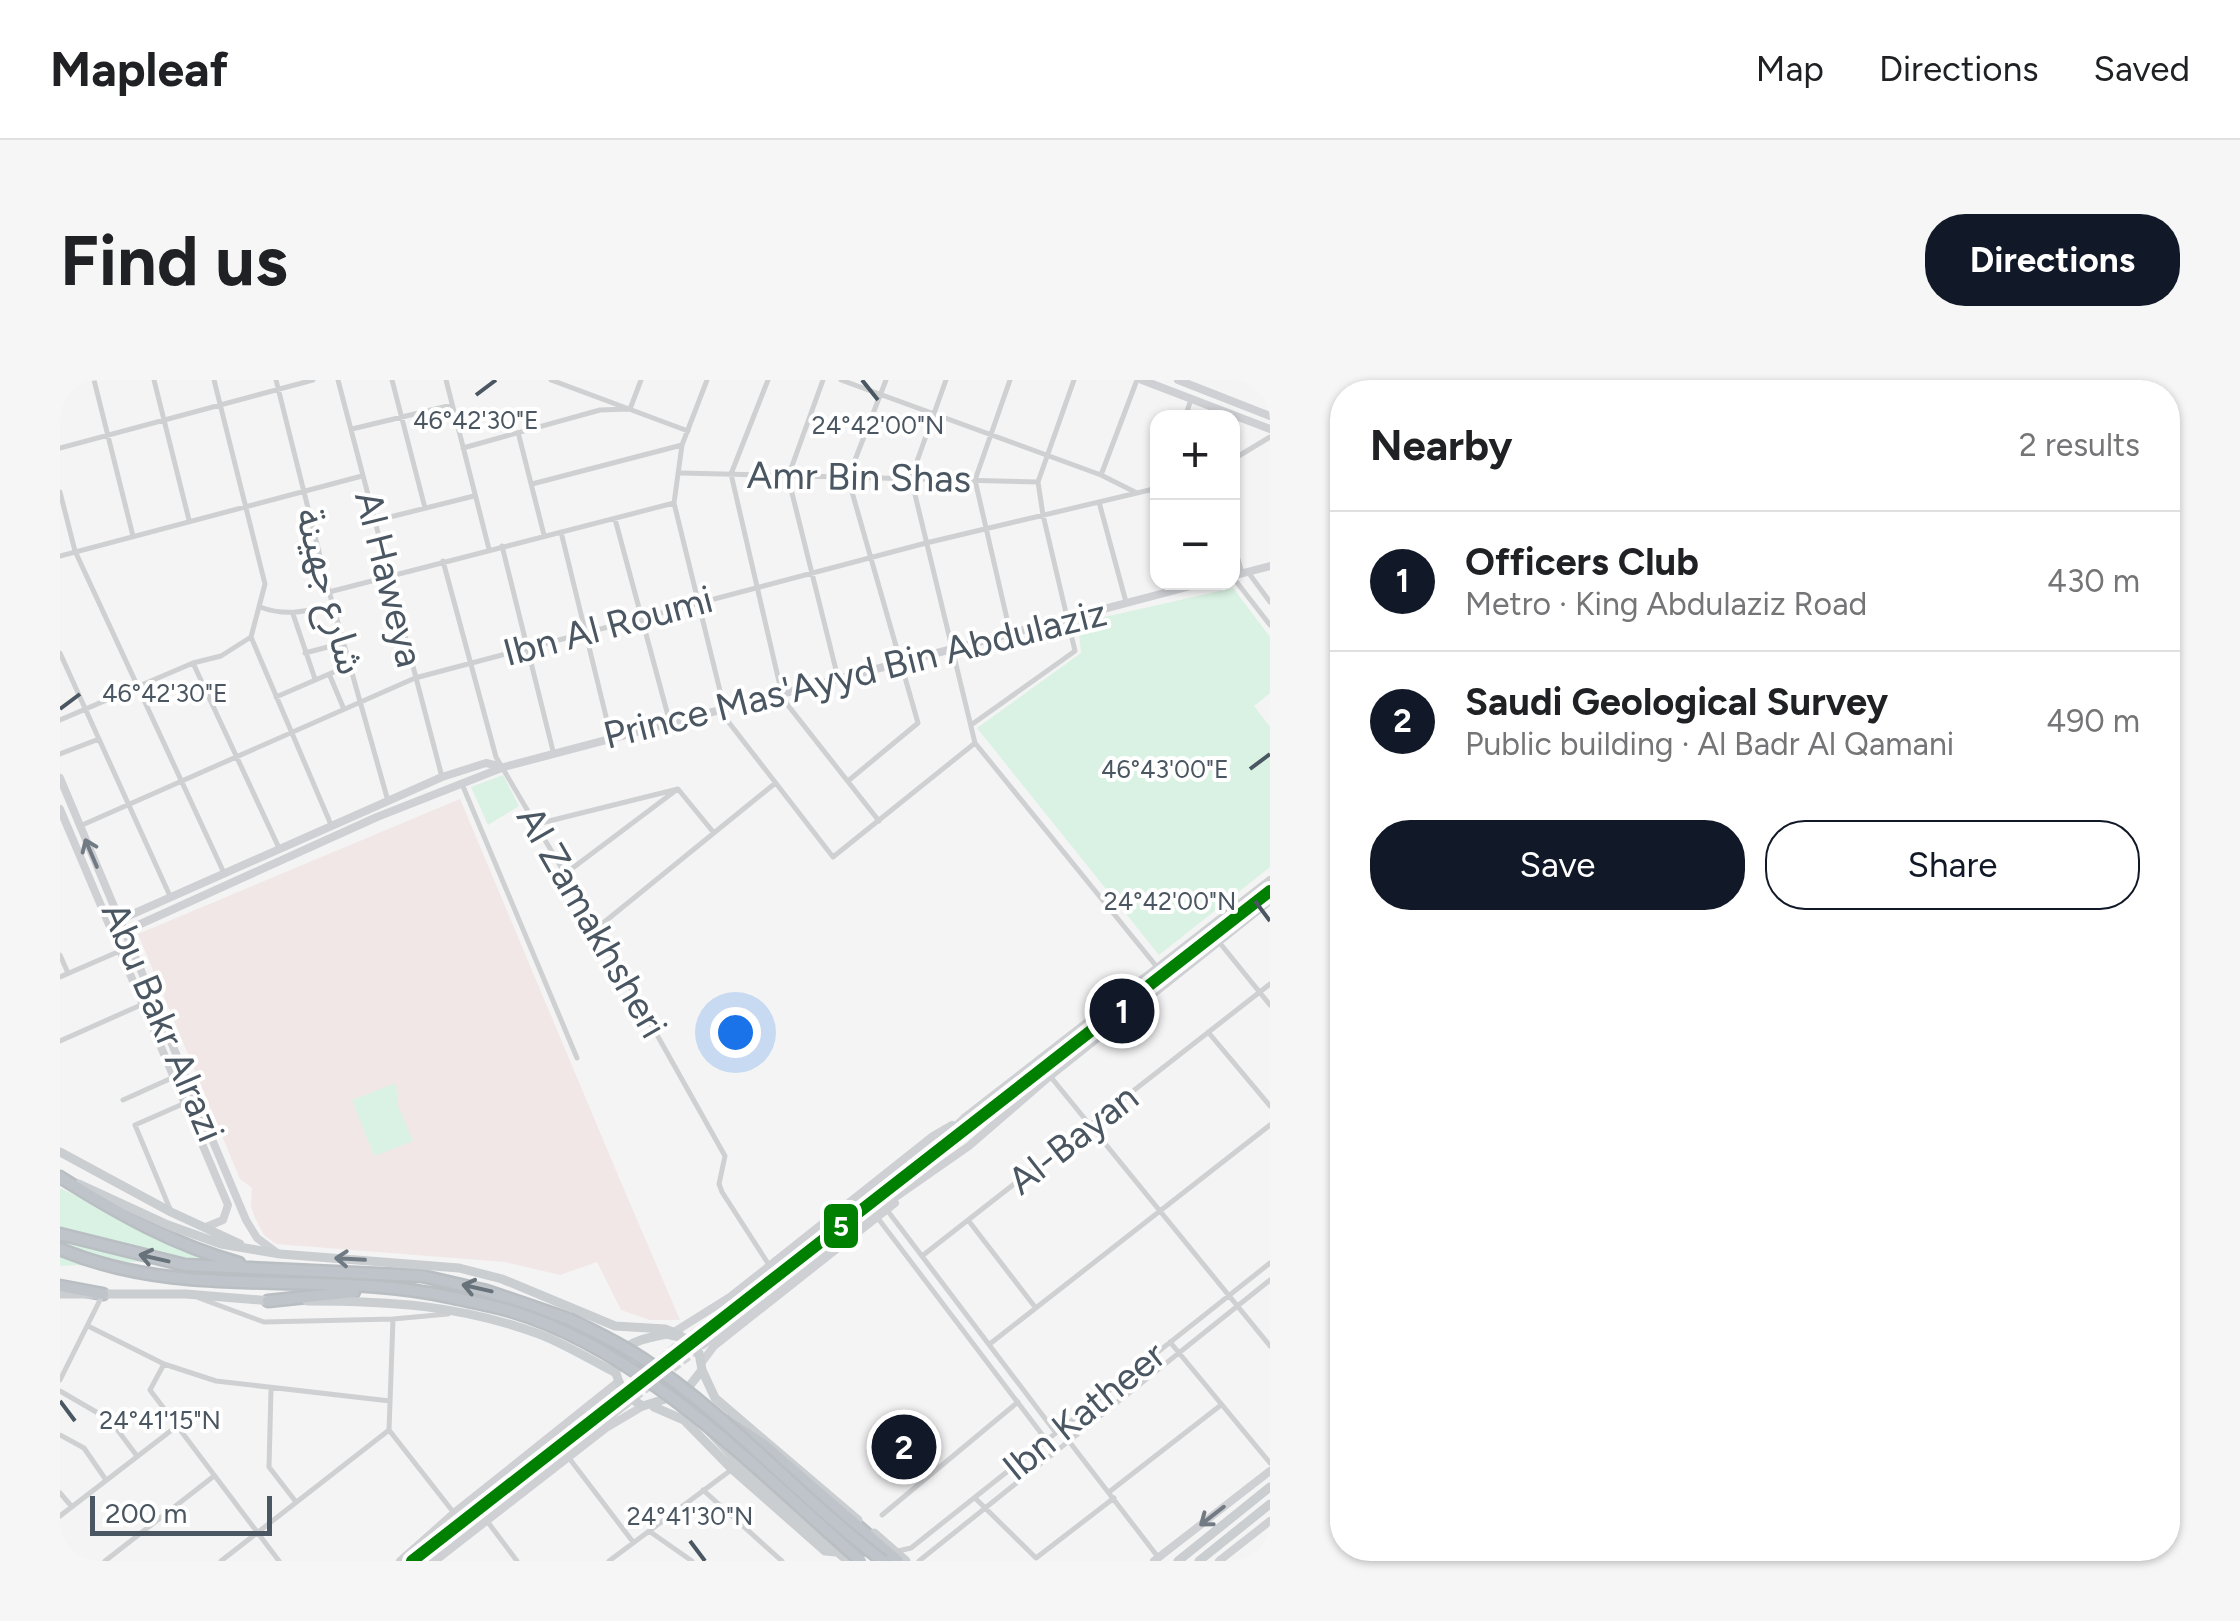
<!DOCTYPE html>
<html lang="en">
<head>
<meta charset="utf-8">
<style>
	:root { --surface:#fff; --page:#f6f6f6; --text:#202124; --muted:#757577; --line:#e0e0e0; --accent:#111827 }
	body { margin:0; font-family:Figtree,"Noto Sans Arabic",sans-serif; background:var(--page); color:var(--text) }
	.controls { position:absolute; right:30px; top:30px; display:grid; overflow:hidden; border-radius:20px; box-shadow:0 2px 8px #0004 }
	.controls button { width:90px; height:90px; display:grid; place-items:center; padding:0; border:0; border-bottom:2px solid var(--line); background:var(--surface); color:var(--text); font:50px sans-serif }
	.scale { position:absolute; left:30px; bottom:25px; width:182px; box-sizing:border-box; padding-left:10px; border:5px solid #4a5661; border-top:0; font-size:28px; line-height:35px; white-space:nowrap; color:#4a5661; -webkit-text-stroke:8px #fff; paint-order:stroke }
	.you { position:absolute; left:675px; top:652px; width:35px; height:35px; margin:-25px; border:8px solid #fff; border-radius:50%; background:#1a73e8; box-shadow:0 0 0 15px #1a73e833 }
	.badge { display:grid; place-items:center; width:65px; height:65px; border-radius:50%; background:var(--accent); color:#fff; font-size:32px; font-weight:700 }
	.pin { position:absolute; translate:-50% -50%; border:5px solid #fff; box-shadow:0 2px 10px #0006 }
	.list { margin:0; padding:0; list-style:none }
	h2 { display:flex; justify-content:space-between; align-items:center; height:130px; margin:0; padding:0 40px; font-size:42px }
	h2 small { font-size:32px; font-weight:400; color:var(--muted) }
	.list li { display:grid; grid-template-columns:65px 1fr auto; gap:30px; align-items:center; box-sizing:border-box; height:140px; padding:0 40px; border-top:2px solid var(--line) }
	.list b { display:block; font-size:38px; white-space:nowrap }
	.list p { margin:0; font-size:32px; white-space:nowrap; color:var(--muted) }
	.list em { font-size:32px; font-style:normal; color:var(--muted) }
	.actions { display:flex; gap:20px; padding:30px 40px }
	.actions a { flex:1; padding:22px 0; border:2px solid var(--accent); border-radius:40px; text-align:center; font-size:35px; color:var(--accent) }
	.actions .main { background:var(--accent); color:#fff }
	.map { position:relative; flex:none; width:1210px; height:1181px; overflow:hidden; border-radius:40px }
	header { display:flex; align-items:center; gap:60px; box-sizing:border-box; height:140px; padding:0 50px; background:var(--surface); border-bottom:2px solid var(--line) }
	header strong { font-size:48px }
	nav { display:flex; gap:55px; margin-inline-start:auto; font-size:35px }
	.intro { display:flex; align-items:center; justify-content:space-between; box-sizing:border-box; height:240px; padding:0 60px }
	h1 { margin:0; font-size:70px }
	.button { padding:25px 45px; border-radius:40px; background:var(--accent); color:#fff; font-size:35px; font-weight:700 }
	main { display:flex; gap:60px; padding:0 60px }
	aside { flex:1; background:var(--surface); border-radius:40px; box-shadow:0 2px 8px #0004 }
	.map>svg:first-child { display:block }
</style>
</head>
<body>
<header>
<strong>Mapleaf</strong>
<nav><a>Map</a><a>Directions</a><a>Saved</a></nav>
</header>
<div class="intro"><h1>Find us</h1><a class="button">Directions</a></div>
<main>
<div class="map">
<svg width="1210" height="1181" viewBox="0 0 1210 1181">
	<rect width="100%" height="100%" fill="#f4f4f4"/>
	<path fill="#f1e7e6" d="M400,419l160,381 60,140h-30l-29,-10 -24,-48 -37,13 -55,-13 -229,-18 -12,-9 -9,-17 -4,-11 1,-19 -12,-9 -102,-245z"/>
	<path fill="#d9f2e3" d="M1173,208l37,49v56l-16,13 16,21v140l-111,88 -182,-227 104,-75 -3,-30z
		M443,395l16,31 -31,19 -17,-38z
		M336,703l2,23 15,35 -39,15 -22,-56z
		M0,808l145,70 -145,8z"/>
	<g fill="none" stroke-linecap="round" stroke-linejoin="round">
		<path stroke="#d2d4d7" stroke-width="8" stroke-dasharray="8 4" stroke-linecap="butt" d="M555,1017l71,-59
			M565,1025l76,-58"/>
		<g stroke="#b9bec3" stroke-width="15">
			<path id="highway" d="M0,797c57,36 114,68 179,86
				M0,854l125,31 237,11 65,15 82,28
				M0,869c126,54 265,19 394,49
				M0,906l43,8
				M208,921l86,-9
				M669,1042l34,22 135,117"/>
		</g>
		<path stroke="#ced0d2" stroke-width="5" d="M34,0l39,156
			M94,0l35,140
			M154,0l51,204 -14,53
			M216,0l51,204 61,217
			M278,0l104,397
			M332,0l33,128
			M386,0l43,169
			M491,0l137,51
			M647,0l-25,65 -8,58 49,200 -3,8 113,146 142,-114
			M708,0l-37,94 52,225 96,122
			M763,0l-35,97 50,201
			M781,0l260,95 34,17
			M886,0l-35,98 64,265 182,224
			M1125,38l6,-19
			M292,49l100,-24
			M459,56l25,99
			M0,68l253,-68
			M403,68l137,-38 30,-1 11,-29
			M1172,80l38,-23
			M621,93l357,9
			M1041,95l36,-95
			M472,104l150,-39
			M0,112l15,59 149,322
			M1039,122l27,100
			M555,139l55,204
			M314,141l100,-25
			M501,152l50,205
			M1172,158l10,35
			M442,166l51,205
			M0,176l302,-80
			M383,181l53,196 101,171 128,228 -6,28 3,8 47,73
			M1188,192l22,30
			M1172,196l38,49
			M269,212l345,-89
			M200,227c27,10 46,4 72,-2
			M233,234l22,65
			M950,252l-35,-152 35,-100
			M191,257l81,190
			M0,273l110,243
			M245,273l38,-10
			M133,283l86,185
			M270,296l13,31
			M216,317l74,-32
			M0,340l133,-57 28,-7 30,-19
			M911,345l104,-74 -32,-136 -5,-33 36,-102
			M0,374l39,-15
			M788,401l70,-58 -70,-245 38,-98
			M402,404l115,274
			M477,444l141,-35 36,44
			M20,446l335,-148 511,-135 232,-55
			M506,493l109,-82
			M537,548l176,-143
			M1159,562l51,63
			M0,575l8,18
			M0,597l60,-26
			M1148,652l62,74
			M0,661l83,-37
			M990,696l220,270
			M63,720l51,-23
			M110,829l-35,-84 50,-22
			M827,830l169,223
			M817,837l170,224
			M908,840l67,87
			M862,876l348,-272
			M139,918l65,24 129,-3 55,-5
			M333,939l-4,111 65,83
			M28,946l76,38 52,17 174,20
			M1110,962l100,121
			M931,963l279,-218
			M104,984l-14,26 129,171
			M0,1000l43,-86
			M211,1009l-2,78 27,35
			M0,1011l50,29 27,36
			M0,1055l24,13 22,32
			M1008,1060l90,117
			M509,1078l64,84
			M643,1110l79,71
			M1049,1112l112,-87
			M0,1113l12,14
			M915,1118l61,60 78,-60
			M822,1135l136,-113
			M0,1136l117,-90
			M427,1141l30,40
			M589,1151l43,30
			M838,1171l13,-3 359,-285
			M45,1181l109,-85
			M161,1181l168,-131
			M549,1181l122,-91
			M859,1181l351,-281"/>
		<path stroke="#ced0d4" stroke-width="8" d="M1082,0l128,49
			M1118,0l92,36
			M1172,196l38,-10
			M0,398l186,442 11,18 19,14
			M0,429l168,396 -5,15 -17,7
			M57,541l325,-144 44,-14 13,3
			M54,556l263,-119 127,-50 702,-185
			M634,953c91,-66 191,-136 270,-215l306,-238
			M611,954l59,-37 203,-161 19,-11
			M643,965l170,-132 96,-67 81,-70 220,-175
			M642,982l12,-16 181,-143
			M340,1181l54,-48 164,-131
			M352,1181l147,-113 56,-51
			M366,1181l199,-156
			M375,1181l171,-133 37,-22
			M1094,1181l116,-90
			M1159,1181l51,-40"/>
		<path stroke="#caced1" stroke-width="9" d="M0,772l111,60 69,32
			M19,804l89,41 53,19 59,10 179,14 43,11 113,47 50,3 15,6
			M0,914h126l86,7
			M247,921c83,0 153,4 232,33 26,10 52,26 77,39
			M606,954l23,5 10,14 3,17 -18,23 -41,13c-21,-10 -40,-40 -16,-59 11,-8 26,-10 39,-13z
			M642,990l13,28 143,122
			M594,1027l30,13 48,49 93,82 11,1
			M649,1051l45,49 94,81
			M814,1153l32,28
			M1118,1181l92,-74
			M1139,1181l71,-57"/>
		<use href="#highway" stroke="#bec4c9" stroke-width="10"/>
		<g stroke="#b9bec3" stroke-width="15" stroke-linecap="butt">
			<path id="highway-bridge" d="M394,918c18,4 36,7 53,12 136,39 250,161 354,251
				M509,939c25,12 51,24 74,40 87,58 157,139 240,202"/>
		</g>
		<use href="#highway-bridge" stroke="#bec4c9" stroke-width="10"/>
		<g stroke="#fff" stroke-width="20">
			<path id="metro-1" d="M352,1181l858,-670"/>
		</g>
		<use href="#metro-1" stroke="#008000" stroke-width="12"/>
	</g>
	<defs><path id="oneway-shaft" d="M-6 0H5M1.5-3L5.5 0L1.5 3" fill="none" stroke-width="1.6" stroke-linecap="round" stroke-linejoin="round" transform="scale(2.5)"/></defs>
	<g stroke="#727b84">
		<use href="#oneway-shaft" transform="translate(31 473) rotate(-113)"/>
		<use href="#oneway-shaft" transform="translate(1152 1136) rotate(142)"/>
	</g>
	<g stroke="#67727b">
		<use href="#oneway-shaft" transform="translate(94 878) rotate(-167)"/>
		<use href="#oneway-shaft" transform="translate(417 908) rotate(-167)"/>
	</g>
	<use stroke="#707a83" href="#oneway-shaft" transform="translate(290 879) rotate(-177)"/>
	<path fill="none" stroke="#4a5661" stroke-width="4" d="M802,0l16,20M416,15l20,-15M0,329l20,-15M1190,389l20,-15M1195,521l15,20M0,1021l15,20M630,1161l15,20"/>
	<g text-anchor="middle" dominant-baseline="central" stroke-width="8" stroke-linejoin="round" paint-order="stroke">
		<g font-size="38" fill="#4a5661" stroke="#fff">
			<text transform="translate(799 97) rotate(1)">Amr Bin Shas</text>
			<text transform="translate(329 199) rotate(76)">Al Haweya</text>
			<text transform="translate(270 211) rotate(75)">شارع جهينة</text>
			<text transform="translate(548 246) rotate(-15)">Ibn Al Roumi</text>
			<text transform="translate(795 294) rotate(-14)">Prince Mas'Ayyd Bin Abdulaziz</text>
			<text transform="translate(532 542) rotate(60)">Al Zamakhsheri</text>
			<text transform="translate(103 642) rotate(67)">Abu Bakr Alrazi</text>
			<text transform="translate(1013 759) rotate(-38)">Al-Bayan</text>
			<text transform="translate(1024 1031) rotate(-39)">Ibn Katheer</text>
		</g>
	</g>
	<g font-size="25" text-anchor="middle" fill="#4a5661" stroke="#fff" stroke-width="8" stroke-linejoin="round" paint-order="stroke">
		<text x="416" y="49">46°42'30"E</text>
		<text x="818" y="54">24°42'00"N</text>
		<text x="105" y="322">46°42'30"E</text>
		<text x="1105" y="398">46°43'00"E</text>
		<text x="1110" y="530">24°42'00"N</text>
		<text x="100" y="1049">24°41'15"N</text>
		<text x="630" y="1145">24°41'30"N</text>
	</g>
	<rect stroke="#fff" stroke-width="4" x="762" y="822" width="38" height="48" rx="10" fill="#008000"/>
	<g font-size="28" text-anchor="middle" font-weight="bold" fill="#fff">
		<text x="781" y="856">5</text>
	</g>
</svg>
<div class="controls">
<button>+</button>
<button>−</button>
</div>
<div class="scale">200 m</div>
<div class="you"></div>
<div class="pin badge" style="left:1062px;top:631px">1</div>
<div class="pin badge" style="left:844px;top:1067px">2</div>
</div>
<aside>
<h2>Nearby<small>2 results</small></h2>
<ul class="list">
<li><span class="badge">1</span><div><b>Officers Club</b><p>Metro · King Abdulaziz Road</p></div><em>430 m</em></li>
<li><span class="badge">2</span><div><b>Saudi Geological Survey</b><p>Public building · Al Badr Al Qamani</p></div><em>490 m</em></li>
</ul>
<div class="actions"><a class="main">Save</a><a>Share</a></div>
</aside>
</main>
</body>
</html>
